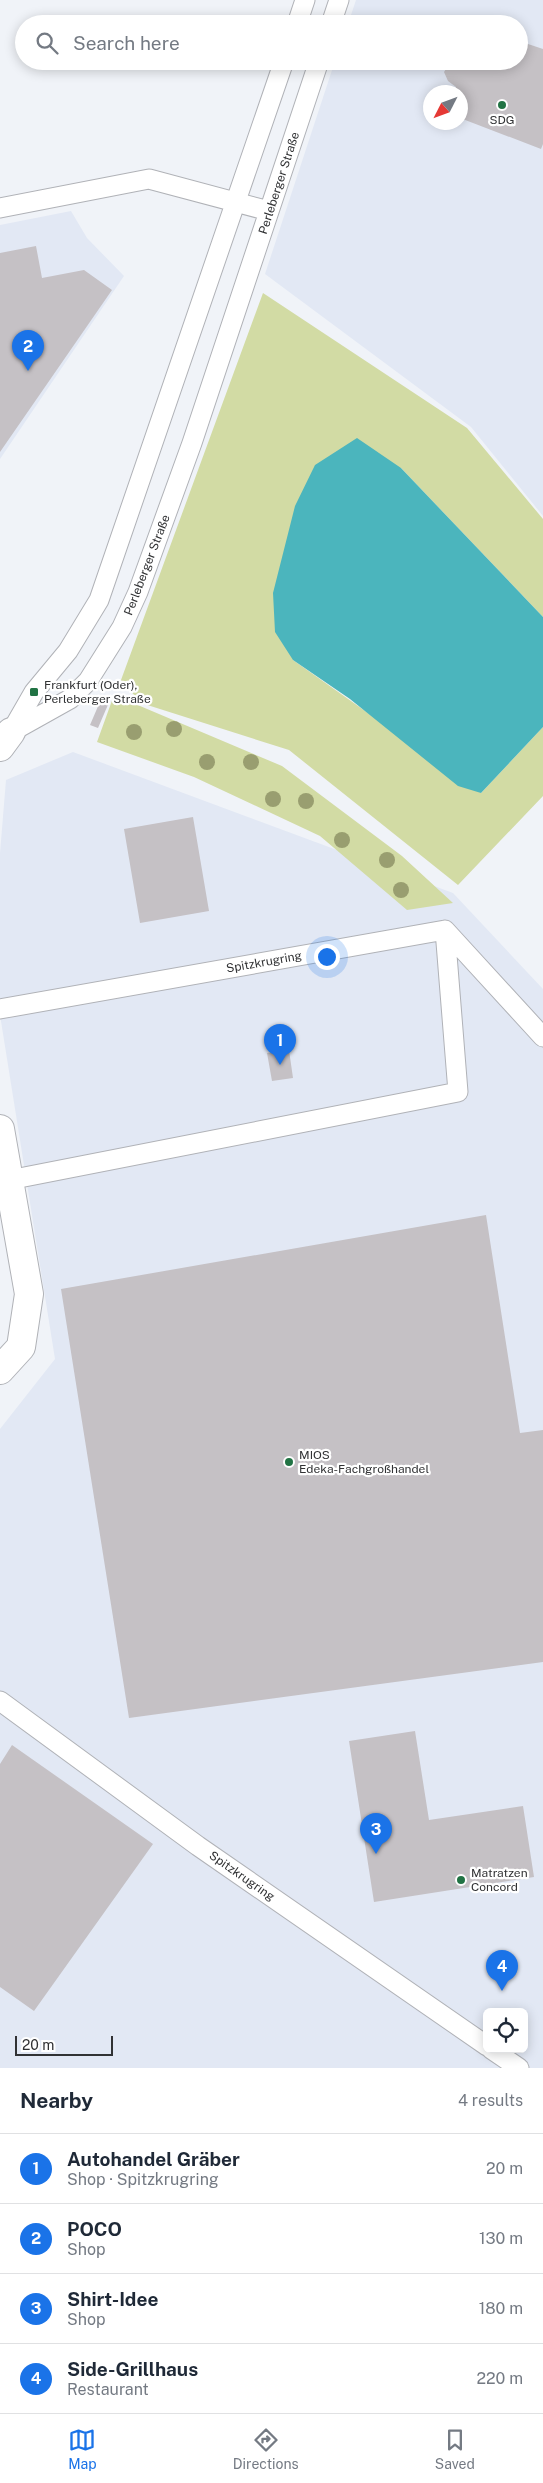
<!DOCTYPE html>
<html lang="en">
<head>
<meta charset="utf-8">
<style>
	:root { --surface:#fff; --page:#f2f2f3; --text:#1f2937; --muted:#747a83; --line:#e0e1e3; --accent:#1a73e8 }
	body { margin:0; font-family:"Public Sans",sans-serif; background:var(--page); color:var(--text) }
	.controls { position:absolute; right:15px; bottom:15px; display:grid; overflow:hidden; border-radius:8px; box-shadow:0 2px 12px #0003 }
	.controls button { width:45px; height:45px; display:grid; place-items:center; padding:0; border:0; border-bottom:1px solid var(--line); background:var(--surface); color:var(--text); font:25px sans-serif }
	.compass { position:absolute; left:423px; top:85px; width:45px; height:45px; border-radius:50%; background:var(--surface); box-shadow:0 2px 12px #0003; rotate:228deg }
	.scale { position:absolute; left:15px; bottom:12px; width:98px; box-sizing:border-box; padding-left:5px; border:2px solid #313234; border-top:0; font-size:14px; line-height:18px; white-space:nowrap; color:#313234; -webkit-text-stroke:4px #fff; paint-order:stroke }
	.you { position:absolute; left:326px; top:956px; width:18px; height:18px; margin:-12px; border:4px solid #fff; border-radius:50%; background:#1a73e8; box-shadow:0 0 0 8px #1a73e833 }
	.badge { display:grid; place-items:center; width:32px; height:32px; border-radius:50%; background:var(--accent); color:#fff; font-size:16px; font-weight:700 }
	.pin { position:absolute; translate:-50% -41px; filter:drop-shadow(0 1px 2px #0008) }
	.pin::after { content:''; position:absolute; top:26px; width:18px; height:15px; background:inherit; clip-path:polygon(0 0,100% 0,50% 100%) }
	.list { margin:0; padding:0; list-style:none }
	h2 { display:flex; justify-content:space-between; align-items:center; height:65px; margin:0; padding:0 20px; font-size:21px }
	h2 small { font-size:16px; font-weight:400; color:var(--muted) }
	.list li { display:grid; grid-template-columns:32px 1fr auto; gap:15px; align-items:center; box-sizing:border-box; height:70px; padding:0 20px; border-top:1px solid var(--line) }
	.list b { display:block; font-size:19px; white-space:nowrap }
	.list p { margin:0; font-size:16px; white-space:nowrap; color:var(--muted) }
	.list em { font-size:16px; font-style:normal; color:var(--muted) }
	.icon { flex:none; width:28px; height:28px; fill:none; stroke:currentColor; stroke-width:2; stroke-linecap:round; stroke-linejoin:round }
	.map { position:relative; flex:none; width:543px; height:2068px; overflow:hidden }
	.search { position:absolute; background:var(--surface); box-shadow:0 2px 12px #0003; left:15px; right:15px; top:15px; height:55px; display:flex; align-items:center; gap:12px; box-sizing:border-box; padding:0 18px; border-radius:28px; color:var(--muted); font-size:19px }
	.sheet { height:345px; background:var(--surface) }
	nav { display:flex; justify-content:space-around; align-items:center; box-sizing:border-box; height:70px; border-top:1px solid var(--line); background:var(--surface); font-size:14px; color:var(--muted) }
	nav a { display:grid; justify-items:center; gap:2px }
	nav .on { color:var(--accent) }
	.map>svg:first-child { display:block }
</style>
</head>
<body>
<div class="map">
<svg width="543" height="2068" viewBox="0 0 543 2068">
	<rect width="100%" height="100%" fill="#f0f3f8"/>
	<path fill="#e2e8f4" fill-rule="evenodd" d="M356,0h187v516l-72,-89 -206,-153 70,-213h184v-37h-171zM430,92h30v30h-30z
		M71,211l16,27 37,38 -124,183v-234z
		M73,752l380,141 90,96v1079h-543v-639l55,-70 -55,-344v-162l6,-73zM487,2012h37v37h-37z"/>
	<path fill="#d2dba4" d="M263,293l204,135 76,91v98l-142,-149 -108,192 188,133 62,-66v69l-85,89 -169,-135 -148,-47 -20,-23z
		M114,695l168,71 120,90 51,47 -46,7 -87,-74 -126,-59 -97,-35z"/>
	<path fill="#4bb5bd" d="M357,438l44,30 142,149v110l-62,66 -23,-7 -108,-87 -57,-39 -18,-28 -2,-39 22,-87 20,-41z"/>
	<path fill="#c5c1c5" d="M519,41l24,8v95l-2,5 -81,-31v-26h-5l1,-5 -8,-6 -4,-9 7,-11h68z
		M36,246l6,32 42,-8 28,20 -112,162v-199z
		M102,697l8,3 -12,28 -8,-3z
		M193,817l16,94 -69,12 -16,-94z
		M289,1050l4,28 -21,3 -5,-28z
		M486,1215l34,218 23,-3v232l-414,56 -68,-429z
		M415,1731l14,89 94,-14 11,71 -160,25 -25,-161z
		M12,1745l141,99 -119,167 -34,-24v-223z"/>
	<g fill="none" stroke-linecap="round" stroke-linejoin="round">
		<g stroke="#b0b2b7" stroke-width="21">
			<path id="service" d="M297,24l8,-24
				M331,24l8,-24
				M0,208l149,-29 120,32
				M11,732l59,-33 18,-18 34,-54 16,-35 54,-149 127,-382
				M11,732l23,-40 34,-41 31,-51 185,-539
				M445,930l98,107
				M0,1009l445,-79
				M9,1180l449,-88 -13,-162
				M0,1701l198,145 289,200
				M491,2049l28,19"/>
		</g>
		<g stroke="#b0b2b7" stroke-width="30">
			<path id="minor" d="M0,747l11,-15
				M0,1129l29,165 -8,53 -21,23"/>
		</g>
		<use href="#service" stroke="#fff" stroke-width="19"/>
		<use href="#minor" stroke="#fff" stroke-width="28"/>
	</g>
	<g fill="#999e70">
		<circle cx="174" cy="729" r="8"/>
		<circle cx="134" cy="732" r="8"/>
		<circle cx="207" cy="762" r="8"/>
		<circle cx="251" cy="762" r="8"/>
		<circle cx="273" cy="799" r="8"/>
		<circle cx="306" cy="801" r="8"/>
		<circle cx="342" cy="840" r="8"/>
		<circle cx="387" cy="860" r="8"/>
		<circle cx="401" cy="890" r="8"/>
	</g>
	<g fill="#217344" stroke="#fff" stroke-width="2">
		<circle cx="502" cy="105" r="5"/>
		<rect x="29" y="687" width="10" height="10" rx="2.5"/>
		<circle cx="289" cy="1462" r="5"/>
		<circle cx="461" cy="1880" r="5"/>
	</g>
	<g text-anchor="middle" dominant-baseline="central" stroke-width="4.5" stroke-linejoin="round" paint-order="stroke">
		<g font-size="12" fill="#313234" stroke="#fff" text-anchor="start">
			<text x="502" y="120" text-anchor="middle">SDG</text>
			<text x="44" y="685">Frankfurt (Oder),<tspan x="44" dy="14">Perleberger Straße</tspan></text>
			<text x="299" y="1455">MIOS<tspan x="299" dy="14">Edeka-Fachgroßhandel</tspan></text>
			<text x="471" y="1873">Matratzen<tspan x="471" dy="14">Concord</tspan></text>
		</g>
		<g font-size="12" fill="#313234" stroke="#fff">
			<text transform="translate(279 183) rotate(-72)">Perleberger Straße</text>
			<text transform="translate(147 565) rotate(-69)">Perleberger Straße</text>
			<text transform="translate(264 962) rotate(-10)">Spitzkrugring</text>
			<text transform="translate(242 1876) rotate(35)">Spitzkrugring</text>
		</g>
	</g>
</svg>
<div class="controls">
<button><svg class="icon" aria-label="locate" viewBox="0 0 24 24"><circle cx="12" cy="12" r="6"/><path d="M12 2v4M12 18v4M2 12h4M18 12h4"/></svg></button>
</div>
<svg class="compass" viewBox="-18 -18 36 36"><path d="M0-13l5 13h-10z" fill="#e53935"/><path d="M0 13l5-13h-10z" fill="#747a83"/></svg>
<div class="scale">20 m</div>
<div class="you"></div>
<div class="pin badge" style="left:280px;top:1065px">1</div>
<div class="pin badge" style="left:28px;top:371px">2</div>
<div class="pin badge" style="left:376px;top:1854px">3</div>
<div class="pin badge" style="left:502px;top:1991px">4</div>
<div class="search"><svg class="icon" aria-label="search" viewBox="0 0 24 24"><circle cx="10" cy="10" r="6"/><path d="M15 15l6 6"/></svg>Search here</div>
</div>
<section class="sheet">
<h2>Nearby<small>4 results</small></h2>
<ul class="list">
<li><span class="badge">1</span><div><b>Autohandel Gräber</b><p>Shop · Spitzkrugring</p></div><em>20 m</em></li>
<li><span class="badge">2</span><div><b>POCO</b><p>Shop</p></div><em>130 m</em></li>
<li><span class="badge">3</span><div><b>Shirt-Idee</b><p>Shop</p></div><em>180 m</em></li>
<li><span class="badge">4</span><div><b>Side-Grillhaus</b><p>Restaurant</p></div><em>220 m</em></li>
</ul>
</section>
<nav>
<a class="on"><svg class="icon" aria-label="map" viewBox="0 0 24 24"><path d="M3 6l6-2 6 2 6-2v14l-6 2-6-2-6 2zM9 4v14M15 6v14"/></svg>Map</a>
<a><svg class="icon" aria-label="directions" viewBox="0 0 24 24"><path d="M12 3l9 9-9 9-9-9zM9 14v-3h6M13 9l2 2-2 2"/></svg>Directions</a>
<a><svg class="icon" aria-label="saved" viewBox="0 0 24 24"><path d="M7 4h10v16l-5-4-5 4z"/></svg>Saved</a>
</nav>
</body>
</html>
